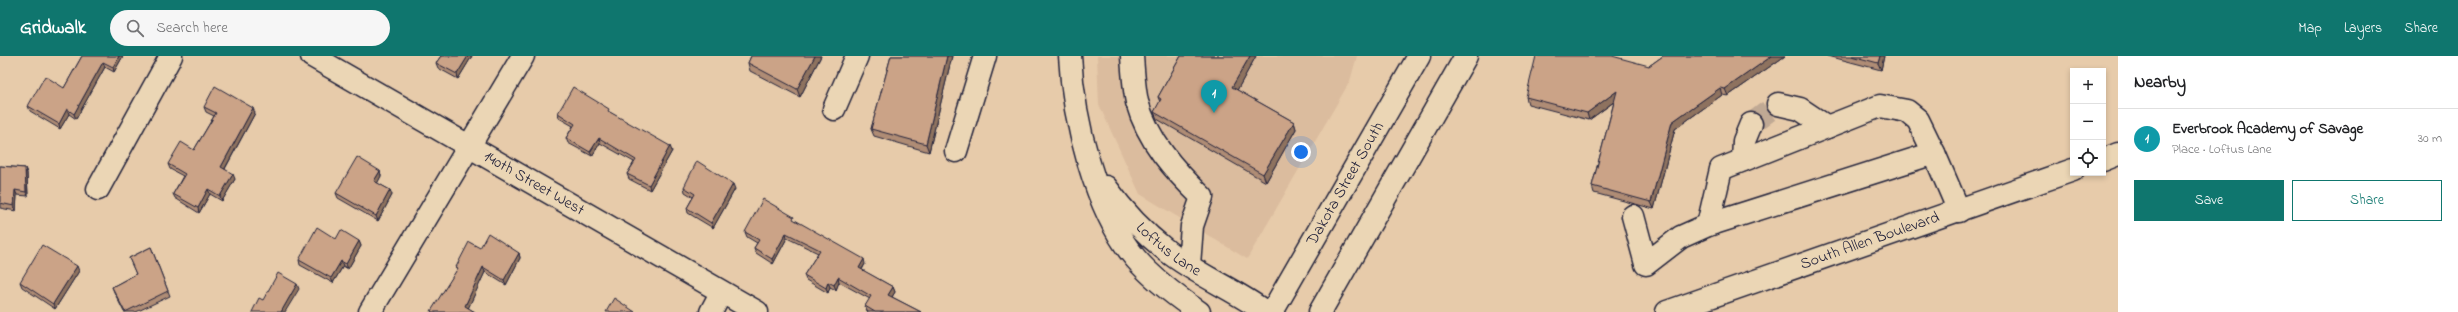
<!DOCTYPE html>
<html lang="en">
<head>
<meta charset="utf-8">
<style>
	:root { --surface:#fff; --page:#f6f6f6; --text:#202124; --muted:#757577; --line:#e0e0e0; --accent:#0f766e }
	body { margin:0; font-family:"Indie Flower",sans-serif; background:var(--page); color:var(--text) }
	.controls { position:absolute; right:12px; top:12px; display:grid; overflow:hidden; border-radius:0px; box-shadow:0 2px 6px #0003 }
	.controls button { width:36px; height:36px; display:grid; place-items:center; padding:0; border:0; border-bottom:1px solid var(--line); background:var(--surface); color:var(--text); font:20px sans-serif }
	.you { position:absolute; left:1301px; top:96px; width:14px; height:14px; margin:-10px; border:3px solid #fff; border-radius:50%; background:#1a73e8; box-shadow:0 0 0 6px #1a73e833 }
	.badge { display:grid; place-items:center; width:26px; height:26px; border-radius:50%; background:var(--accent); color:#fff; font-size:13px; font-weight:700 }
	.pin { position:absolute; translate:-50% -33px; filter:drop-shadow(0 1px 2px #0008) }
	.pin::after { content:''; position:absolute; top:21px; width:14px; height:12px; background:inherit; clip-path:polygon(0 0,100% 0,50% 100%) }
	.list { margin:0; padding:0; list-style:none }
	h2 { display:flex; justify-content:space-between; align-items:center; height:52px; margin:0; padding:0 16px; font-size:17px }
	h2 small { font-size:13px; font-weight:400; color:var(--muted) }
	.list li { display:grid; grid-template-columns:26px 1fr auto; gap:12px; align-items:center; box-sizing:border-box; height:60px; padding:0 16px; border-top:1px solid var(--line) }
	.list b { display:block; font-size:15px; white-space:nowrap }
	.list p { margin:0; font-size:13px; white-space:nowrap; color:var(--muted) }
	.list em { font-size:13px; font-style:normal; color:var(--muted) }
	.actions { display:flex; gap:8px; padding:12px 16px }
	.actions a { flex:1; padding:9px 0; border:1px solid var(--accent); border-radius:0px; text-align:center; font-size:14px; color:var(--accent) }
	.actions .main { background:var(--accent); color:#fff }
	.icon { flex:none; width:22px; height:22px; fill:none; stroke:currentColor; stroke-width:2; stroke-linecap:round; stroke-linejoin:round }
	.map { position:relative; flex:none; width:2118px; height:256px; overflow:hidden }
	header { display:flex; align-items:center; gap:24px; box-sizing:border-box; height:56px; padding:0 20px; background:var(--accent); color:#fff }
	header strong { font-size:19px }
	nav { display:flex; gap:22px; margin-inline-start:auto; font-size:14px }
	.search { width:280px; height:36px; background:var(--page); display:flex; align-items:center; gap:10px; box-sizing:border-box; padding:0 14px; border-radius:22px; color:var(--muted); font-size:15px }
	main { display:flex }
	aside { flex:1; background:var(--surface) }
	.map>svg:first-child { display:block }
</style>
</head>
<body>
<header>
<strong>Gridwalk</strong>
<div class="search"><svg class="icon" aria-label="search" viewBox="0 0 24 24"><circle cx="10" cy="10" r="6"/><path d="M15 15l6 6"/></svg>Search here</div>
<nav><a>Map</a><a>Layers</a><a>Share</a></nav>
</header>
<main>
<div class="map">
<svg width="2118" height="256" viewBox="0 0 2118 256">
	<rect width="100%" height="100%" fill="#e7cbaa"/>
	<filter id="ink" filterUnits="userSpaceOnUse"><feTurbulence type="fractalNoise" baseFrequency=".025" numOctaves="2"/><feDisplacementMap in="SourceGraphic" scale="8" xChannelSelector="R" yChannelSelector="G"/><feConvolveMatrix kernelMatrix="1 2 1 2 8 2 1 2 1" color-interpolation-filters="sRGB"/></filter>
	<g filter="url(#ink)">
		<path fill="#dbbc9e" d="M1097,0h260l-7,25 -103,178 -107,-65 -41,-89z"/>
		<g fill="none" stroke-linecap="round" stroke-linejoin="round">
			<path stroke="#c0a994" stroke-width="22" stroke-dasharray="22 11" stroke-linecap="butt" d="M1751,68l27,-20"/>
			<g stroke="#22223b" stroke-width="25">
				<g id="minor">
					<path id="s1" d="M312,0l445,256"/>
					<path d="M1070,0c3,62 25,155 66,203 18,21 41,38 63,53"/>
					<path d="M1132,0c1,15 2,32 5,46 11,39 37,68 65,95l-10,29 -3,39"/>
					<path d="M1778,48l22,5 27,18"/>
					<path d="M834,53l23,-53"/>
					<path d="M956,95l29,-95"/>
					<path d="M1743,104l1,-19 7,-17"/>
					<path d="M2103,104l15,-6"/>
					<path id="s2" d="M1106,131c17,24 38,46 61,64 30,24 67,38 98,61"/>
					<path d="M98,133l73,-133"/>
					<path d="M1633,160l13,48 35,-27 27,-12 226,-72 25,58"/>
					<path d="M1708,169l13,-56 159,-63 27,5 11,9 16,33"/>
					<path d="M370,256l153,-256"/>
					<path d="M711,256l10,-19"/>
					<path id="s3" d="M1667,256l406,-142"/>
				</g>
			</g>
			<g stroke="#22223b" stroke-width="25">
				<g id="major">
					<path id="s4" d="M1272,256l147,-256"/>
					<path d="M1320,256l146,-256"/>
				</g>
			</g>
			<use href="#minor" stroke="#ebd6b5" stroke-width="22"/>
			<use href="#major" stroke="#ebd6b5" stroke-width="22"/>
		</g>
		<path fill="#af8c74" stroke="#22223b" d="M82,0h41l-9,16 -9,-5 -29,52 -7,-5 -9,15 -30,-18 -2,-5 36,-18z
			M440,0h32l-14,23 -20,-11 -2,-5 5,-7z
			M751,0h70l-21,41 -50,-26 -2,-8z
			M891,0h61l-23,96 -55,-16 -3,-7z
			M1181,0h75l-19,34 57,32 2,7 -30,53 -109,-63 -3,-7 6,-10 -2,-5z
			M1663,0h122l-57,40 -6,-1 -47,34 -21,80 -60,-16 -2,-7 22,-84 -25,18 -61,-16 -2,-7 123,-31z
			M1828,0h56l-3,14z
			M204,51l51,6 -30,56 10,10 -13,22 -12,-7 -11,19 -24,-15 -2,-4 10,-18 -13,-7 -2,-5 26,-14 20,-34 -8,-4z
			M558,57h53l61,38 -22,39 -21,-11 -2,-5 7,-12 -34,-19 -8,13 -24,-13 -2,-5 7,-12 -14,-8z
			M0,110l25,2 2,5 1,23 -11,-1 -1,16 -16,-3z
			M380,115l1,5 -4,7 13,7 2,5 -14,26 -40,-23 -2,-5z
			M684,131l51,2 -22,39 -25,-15 -1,-5 6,-11 -8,-5z
			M796,165l69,43 -3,6 31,17 2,5 -3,5 29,15h-53l-1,-1 -2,-5 5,-7 -31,-17 -3,8 -6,-3 -2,6 -22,-13 -2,-5 14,-22 -31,-15 -14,26 -17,-11 -2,-5 3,-5 -10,-6 -2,-5z
			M336,183l23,2 2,5 -13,23 -5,-3 -10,17 -33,-18 -1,-5z
			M151,191l19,49 -34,16h-12l-10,-20 -2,-5 24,-13 -7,-16z
			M480,192l39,5 1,5 -14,27 -21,-13 -17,36 7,4h-44l26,-42 -1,-3z
			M79,215l-24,38 -33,-22 -2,-5z"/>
		<path fill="#8e725e" stroke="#22223b" d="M119,0h4l-9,16 -1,-5z
			M468,0h4l-14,23 -1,-5z
			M815,0h6l-21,41 -3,-8z
			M947,0h5l-23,96 -3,-8z
			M1250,0h6l-21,38 -3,-7z
			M1772,0h13l-57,40 -3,-7z
			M1880,0h4l-3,14 -3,-7z
			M103,6l2,5 -29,52 -2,-5z
			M1720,32l2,7 -47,34 -21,80 -3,-7 21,-80z
			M1617,35l2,7 -30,22 -2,-7z
			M253,52l2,5 -32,59 -2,-5z
			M67,53l2,5 -9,15 -1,-5z
			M1294,66l2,7 -30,53 -3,-8z
			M599,82l1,5 -8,13 -2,-4z
			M670,90l2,5 -22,39 -1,-5z
			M25,112l2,5 1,23 -2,-4z
			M380,115l1,5 -5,10 -2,-5z
			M233,118l2,5 -13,22 -2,-5z
			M733,128l2,5 -22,39 -2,-5z
			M208,133l2,5 -11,19 -1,-5z
			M15,134l2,5 -1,16 -2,-5z
			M390,134l2,5 -14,26 -2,-5z
			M786,177l1,5 -14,26 -1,-5z
			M359,185l2,5 -13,23 -2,-5z
			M519,197l1,5 -14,27 -2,-5z
			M864,203l1,5 -5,8 -1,-4z
			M341,205l2,5 -10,17 -2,-5z
			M77,210l2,5 -24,38 -2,-5z
			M483,211l2,5 -18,39 -2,-5z
			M838,221l1,5 -3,8 -2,-5z
			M828,226l2,5 -2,6 -2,-5z
			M297,228l2,5 -14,23h-4z
			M893,231l2,5 -5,8 -2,-5z"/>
		<path fill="#cba387" stroke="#22223b" d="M82,0h37l-6,11 -10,-5 -29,52 -7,-5 -8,15 -31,-18 17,-30 19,12z
			M441,0h27l-11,18 -21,-11z
			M751,0h64l-18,33 -49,-26z
			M891,0h56l-21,88 -55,-15z
			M1181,0h69l-18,31 62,35 -31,52 -109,-62 7,-13 -3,-2z
			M1536,0h76l37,10 14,-10h109l-47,33 -5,-1 -48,34 -21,80 -59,-16 25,-95 -30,22 -61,-16z
			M1852,0h28l-2,7z
			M215,30l38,22 -32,59 12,7 -13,22 -12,-7 -10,19 -25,-14 12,-20 -17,-10 13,-22 13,8 22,-37 -12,-6z
			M573,31l36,22 -1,2 62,35 -21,39 -22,-11 9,-14 -37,-22 -9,14 -24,-14 9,-14 -17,-11z
			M357,101l23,14 -6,10 16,9 -14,26 -40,-23z
			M697,105l36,23 -22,39 -24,-15 8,-14 -11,-7z
			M0,110l25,2 1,24 -11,-2 -1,16 -14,-3z
			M763,143l31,18 -1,2 71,40 -5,9 34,19 -5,8 33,17h-46l-10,-6 6,-10 -33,-19 -4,8 -6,-3 -2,6 -22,-13 16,-25 -34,-17 -14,26 -18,-11 5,-8 -14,-8z
			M317,171l19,12 5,-9 18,11 -13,23 -5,-3 -10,17 -32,-18z
			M488,177l31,20 -15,27 -21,-13 -18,39 10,6h-43l-1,-1 27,-43 -2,-1 13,-25 11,6z
			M42,189l35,21 -24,38 -33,-22z
			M151,191l17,44 -43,21 -13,-25 24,-13 -7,-16z
			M278,217l19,11 -16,28h-29l7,-14 4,2z
			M614,242l21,14h-29z"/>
	</g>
	<g text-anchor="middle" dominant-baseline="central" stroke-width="3.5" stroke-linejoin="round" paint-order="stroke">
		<g font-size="16" fill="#22223b" stroke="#ebd6b5">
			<text stroke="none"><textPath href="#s4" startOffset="148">Dakota Street South</textPath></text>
			<text stroke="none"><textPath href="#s1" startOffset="256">140th Street West</textPath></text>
			<text stroke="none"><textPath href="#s3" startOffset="215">South Allen Boulevard</textPath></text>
			<text stroke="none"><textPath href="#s2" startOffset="89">Loftus Lane</textPath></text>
		</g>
	</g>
</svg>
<div class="controls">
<button>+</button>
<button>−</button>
<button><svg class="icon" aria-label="locate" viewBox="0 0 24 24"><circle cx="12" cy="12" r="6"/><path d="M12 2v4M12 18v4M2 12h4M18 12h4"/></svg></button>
</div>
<div class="you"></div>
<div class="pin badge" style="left:1214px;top:57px;background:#0f9aa8">1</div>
</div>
<aside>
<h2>Nearby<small></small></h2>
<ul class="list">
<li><span class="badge" style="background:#0f9aa8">1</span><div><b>Everbrook Academy of Savage</b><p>Place · Loftus Lane</p></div><em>30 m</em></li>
</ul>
<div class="actions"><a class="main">Save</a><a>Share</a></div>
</aside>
</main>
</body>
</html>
